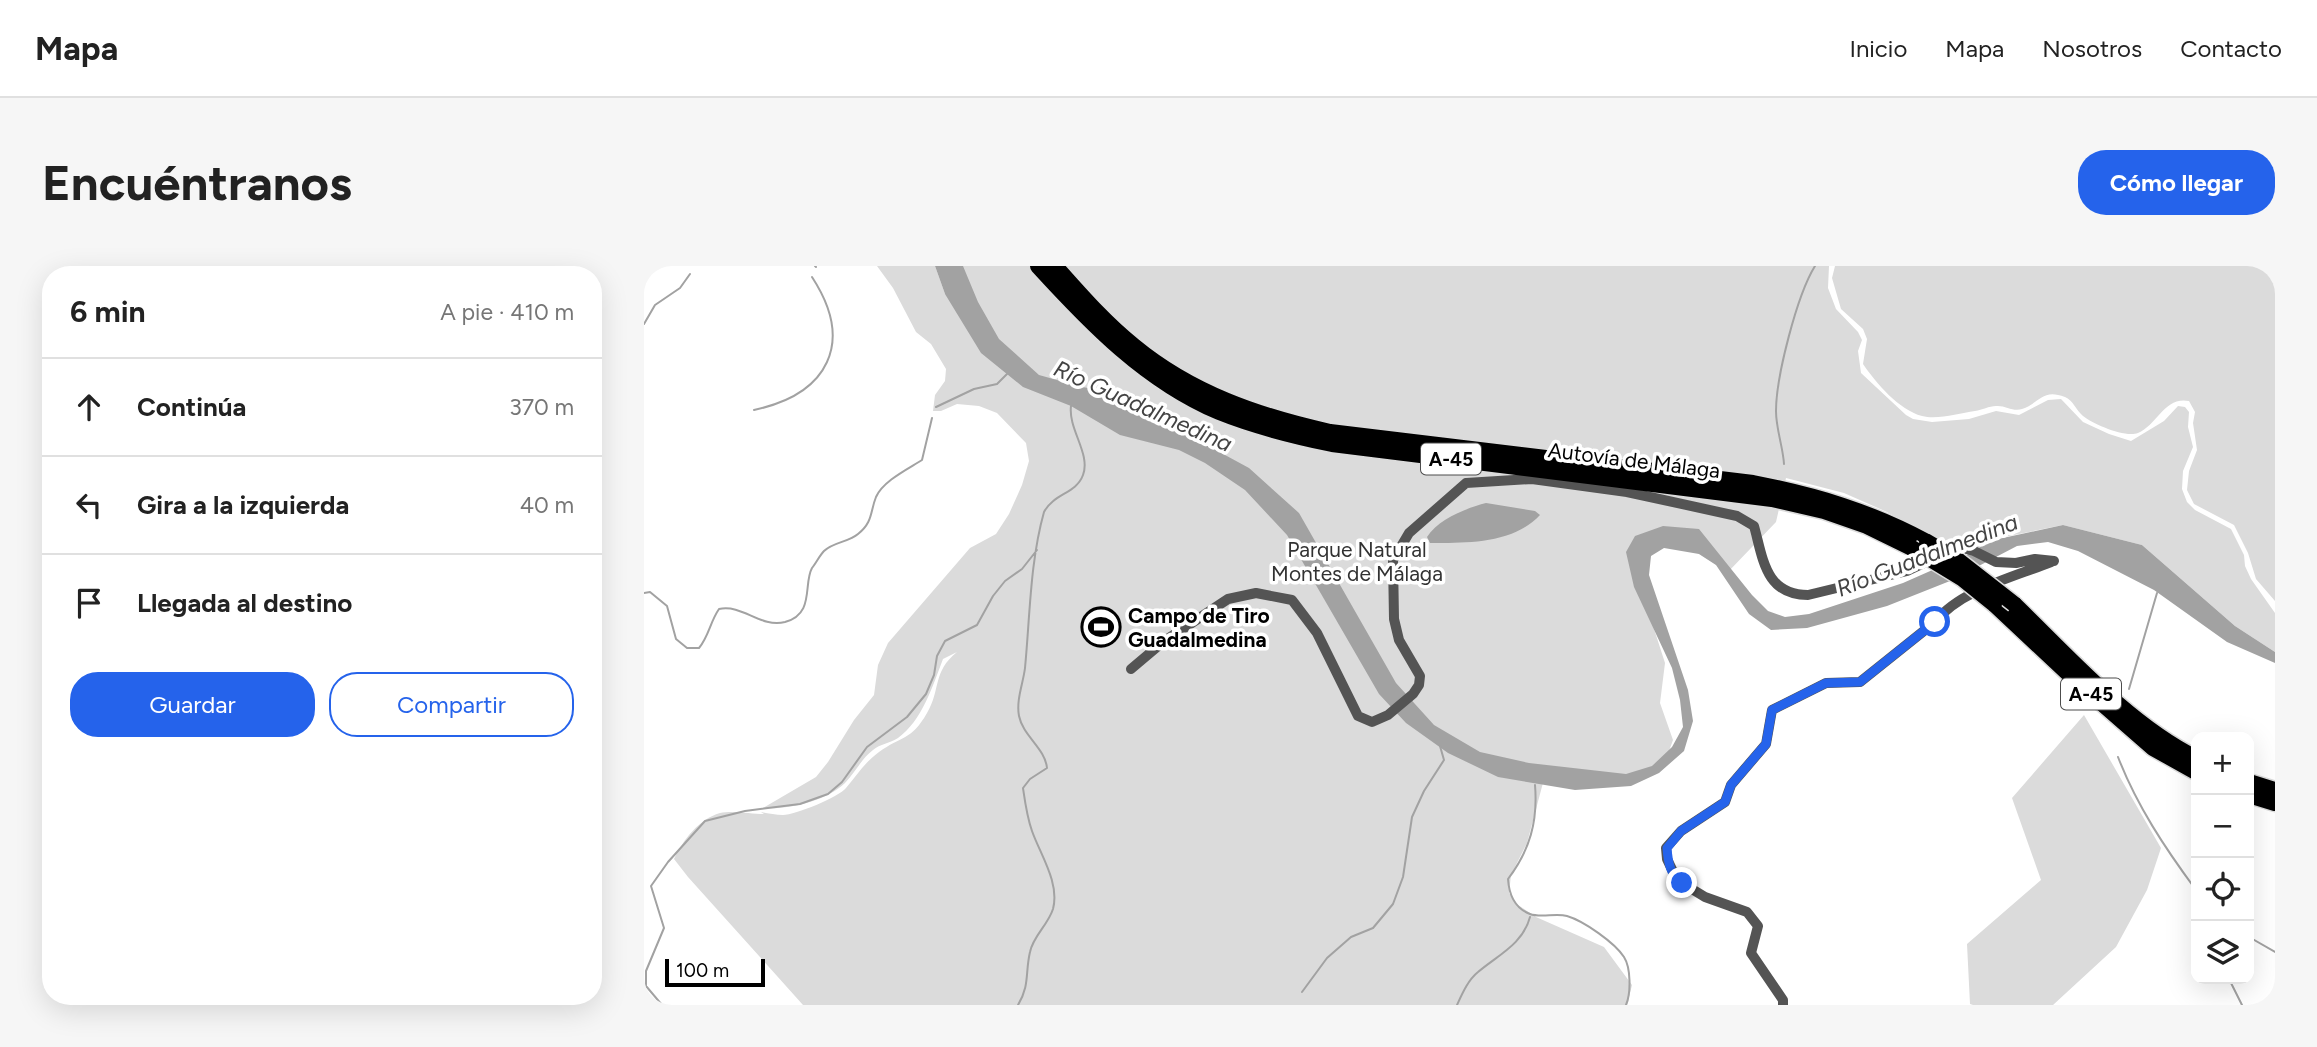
<!DOCTYPE html>
<html lang="es">
<head>
<meta charset="utf-8">
<style>
	:root { --surface:#fff; --page:#f6f6f6; --text:#222; --muted:#767676; --line:#e0e0e0; --accent:#2563eb }
	body { margin:0; font-family:Figtree,sans-serif; background:var(--page); color:var(--text) }
	.controls { position:absolute; right:21px; bottom:21px; display:grid; overflow:hidden; border-radius:14px; box-shadow:0 7px 28px #0002 }
	.controls button { width:63px; height:63px; display:grid; place-items:center; padding:0; border:0; border-bottom:2px solid var(--line); background:var(--surface); color:var(--text); font:35px sans-serif }
	.scale { position:absolute; left:21px; bottom:18px; width:100px; box-sizing:border-box; padding-left:7px; border:4px solid #000; border-top:0; font-size:19px; line-height:24px; white-space:nowrap; color:#000; -webkit-text-stroke:5px #fff; paint-order:stroke }
	.stop { position:absolute; width:21px; height:21px; margin:-16px; border:5px solid #2563eb; border-radius:50%; background:#fff }
	.stop.end { background:#2563eb; border-color:#fff; box-shadow:0 2px 7px #0008 }
	.list { margin:0; padding:0; list-style:none }
	h2 { display:flex; justify-content:space-between; align-items:center; height:91px; margin:0; padding:0 28px; font-size:30px }
	h2 small { font-size:23px; font-weight:400; color:var(--muted) }
	.list li { display:grid; grid-template-columns:46px 1fr auto; gap:21px; align-items:center; box-sizing:border-box; height:98px; padding:0 28px; border-top:2px solid var(--line) }
	.list b { display:block; font-size:26px; white-space:nowrap }
	.list em { font-size:23px; font-style:normal; color:var(--muted) }
	.actions { display:flex; gap:14px; padding:21px 28px }
	.actions a { flex:1; padding:16px 0; border:2px solid var(--accent); border-radius:28px; text-align:center; font-size:24px; color:var(--accent) }
	.actions .main { background:var(--accent); color:#fff }
	.icon { flex:none; width:38px; height:38px; fill:none; stroke:currentColor; stroke-width:2; stroke-linecap:round; stroke-linejoin:round }
	.map { position:relative; flex:none; width:1631px; height:739px; overflow:hidden; border-radius:28px }
	header { display:flex; align-items:center; gap:42px; box-sizing:border-box; height:98px; padding:0 35px; background:var(--surface); border-bottom:2px solid var(--line) }
	header strong { font-size:33px }
	nav { display:flex; gap:38px; margin-inline-start:auto; font-size:24px }
	.intro { display:flex; align-items:center; justify-content:space-between; box-sizing:border-box; height:168px; padding:0 42px }
	h1 { margin:0; font-size:49px }
	.button { padding:18px 32px; border-radius:28px; background:var(--accent); color:#fff; font-size:24px; font-weight:700 }
	main { display:flex; gap:42px; padding:0 42px }
	aside { flex:1; background:var(--surface); border-radius:28px; box-shadow:0 7px 28px #0002 }
	.map>svg:first-child { display:block }
</style>
</head>
<body>
<header>
<strong>Mapa</strong>
<nav><a>Inicio</a><a>Mapa</a><a>Nosotros</a><a>Contacto</a></nav>
</header>
<div class="intro"><h1>Encuéntranos</h1><a class="button">Cómo llegar</a></div>
<main>
<aside>
<h2>6 min<small>A pie · 410 m</small></h2>
<ul class="list">
<li><svg class="icon" aria-label="ahead" viewBox="0 0 24 24"><path d="M12 20V5M6 11l6-6 6 6"/></svg><div><b>Continúa</b></div><em>370 m</em></li>
<li><svg class="icon" aria-label="left" viewBox="0 0 24 24"><path d="M17 20v-9H6M10 6l-5 5 5 5"/></svg><div><b>Gira a la izquierda</b></div><em>40 m</em></li>
<li><svg class="icon" aria-label="arrive" viewBox="0 0 24 24"><path d="M6 21V4h12l-3 4 3 4H6"/></svg><div><b>Llegada al destino</b></div></li>
</ul>
<div class="actions"><a class="main">Guardar</a><a>Compartir</a></div>
</aside>
<div class="map">
<svg width="1631" height="739" viewBox="0 0 1631 739">
	<rect width="100%" height="100%" fill="#fff"/>
	<path fill="#dbdbdb" d="M233,0h58l10,28 10,-28h92l8,9 14,-9h760l-1,22 8,21 22,23 4,8 -4,11 3,22 45,42 7,4 19,3 37,-3 27,-8 23,4 29,-15 13,-1 22,23 26,12 22,7 33,-20 14,-15 7,1 4,5 -1,15 5,20 -10,24 -1,18 5,13 8,8 36,19 13,26 1,11 6,13 24,34v39l-40,-26 -93,-81 -79,-20 -74,15 -12,9h-27l-63,-37 -43,-19 -58,-15 -10,44 -48,50 -59,-37 -25,26 2,43 19,59 -5,40 13,37 -8,22 -19,9 -50,11 -52,-3 -17,64 -16,32 -2,18 9,12 18,12 68,30 28,38 -5,20h-824l-115,-128 -14,-18c9,-19 25,-40 46,-46 13,-3 31,1 44,1l-3,-2c7,1 15,3 22,3 12,0 56,-18 63,-27 11,-13 18,-25 33,-36 22,-16 32,-11 48,-39 14,-23 5,-41 30,-61l-14,7c-10,26 -21,62 -45,79 -8,5 -18,6 -25,12 -12,9 -18,23 -28,33 -19,18 -56,27 -82,25l53,-31 12,-15 26,-42 20,-25 4,-30 10,-22 82,-95 26,-14 13,-20 13,-29 7,-24 -3,-18 -29,-30 -18,-7 -22,-2 -16,7h-8l2,-16 10,-14 1,-12 -15,-25 -15,-12 -23,-44z
		M1191,0h440v335l-19,-22 -8,-26 -14,-28 -40,-21 -7,-14 2,-19 8,-21 -4,-27 2,-11 -6,-11c-24,-5 -32,24 -51,32 -13,5 -45,-9 -55,-17 -7,-6 -10,-16 -18,-19 -23,-9 -25,6 -43,12 -9,3 -17,-4 -26,-3 -7,0 -14,4 -21,5 -16,2 -37,9 -53,5 -23,-6 -46,-33 -59,-52l4,-25 -4,-10 -22,-20 -9,-31z
		M1440,449l77,133 -14,42 -31,57 -63,58h-80l-3,-1 -3,-60 74,-64 -29,-82z"/>
	<path fill="#a2a2a2" d="M291,0h28l15,36 21,37 40,36 43,12 25,4 142,77 50,45 97,170 38,42 46,27 49,11 97,11 26,-8 20,-19 11,-20 -3,-27 -8,-32 -38,-81 -8,-35 9,-16 28,-10 36,3 53,66 16,16 17,6 24,-3 94,-31 68,-30 18,-12 74,-16 79,20 93,81 40,26v11l-48,-21 -73,-52 -76,-39 -30,-9 -31,4 -67,35 -63,25 -80,22 -36,2 -22,-16 -33,-49 -17,-11 -35,-6 -13,8 -2,19 39,115 5,31 -9,30 -25,22 -28,13 -56,4 -77,-13 -50,-24 -42,-30 -27,-29 -92,-159 -42,-45 -40,-27 -26,-13 -59,-15 -49,-29 -48,-19 -42,-34 -36,-59z
		M842,237l49,8 5,4c-27,29 -73,28 -110,28l-3,-6c11,-18 40,-29 59,-34z"/>
	<g fill="none" stroke-linecap="round" stroke-linejoin="round">
		<path stroke="#a2a2a2" stroke-width="2" d="M171,0l1,1
			M0,58l11,-19 25,-17 10,-14
			M292,141l38,-18 23,-5 10,-10
			M110,144c74,-16 101,-67 58,-133
			M1140,198c-1,-17 -8,-35 -8,-53 0,-34 21,-116 39,-145
			M0,327l6,-1 17,14 9,33 11,9h12c10,-12 11,-26 20,-39 24,-5 41,19 66,13 30,-8 18,-38 27,-54 4,-5 8,-13 12,-17 9,-9 25,-9 34,-17 15,-12 12,-22 18,-37 7,-16 32,-28 46,-37l10,-42
			M1485,423l28,-96
			M1474,491c19,49 47,91 78,133
			M891,519c3,36 -5,65 -27,94 1,15 6,29 22,35 10,4 26,-1 37,2 17,5 48,27 57,41 7,11 7,36 2,48
			M1605,671l26,15
			M1585,713l13,26
			M658,726l25,-34 24,-21 22,-9 20,-24 10,-27 9,-60 12,-26 20,-31 -4,-14
			M18,739l-16,-19v-15l18,-43 -13,-42 17,-24 37,-41 40,-10 55,-7 28,-10 14,-12 25,-35 40,-30 19,-23 8,-19 3,-19 8,-15 32,-16 16,-29 12,-15 17,-12 15,-19
			M374,739c12,-20 7,-32 12,-53 3,-16 18,-27 23,-43 7,-26 -13,-55 -21,-78 -5,-14 -7,-29 -9,-43l7,-9 17,-11c-2,-20 -24,-32 -28,-52 -3,-16 4,-32 6,-48 5,-52 5,-106 19,-156 10,-19 32,-18 39,-37 8,-21 -15,-46 -12,-69
			M813,739c5,-11 11,-25 21,-33 20,-17 45,-28 52,-55"/>
		<g stroke="#dbdbdb" stroke-width="19">
			<path id="highway" d="M394,0c53,58 108,115 181,146 37,15 74,24 113,32l440,55 52,12 43,15 45,22
				M411,0c25,28 50,57 79,80 57,47 124,70 196,86l423,51c65,13 116,28 174,59
				M1350,338l80,75 79,69 43,24
				M1370,338c55,53 114,120 182,154
				M1605,516l26,8
				M1605,529l26,8"/>
		</g>
		<path stroke="#545454" stroke-width="10" d="M487,403l32,-27 65,-43 28,-6 36,7 25,33 41,83 14,6 16,-7 25,-21 6,-9 1,-9 -21,-36 -5,-21 -1,-59 16,-27 57,-50 66,-4 95,13 110,24 17,10c9,32 11,69 54,69l99,-24 51,-24 16,4 22,11 20,1 19,-4 19,2
			M1139,739v-5l-32,-47 7,-27 -11,-14 -42,-15 -28,-17 -10,-21 -1,-11 15,-17 44,-29 6,-17 35,-41 6,-34 54,-27 34,-1 75,-60c25,-32 79,-45 116,-60"/>
		<use href="#highway" stroke="#000" stroke-width="16"/>
		<g stroke="#dbdbdb" stroke-width="19" stroke-linecap="butt">
			<path id="highway-bridge" d="M1283,276l32,19 55,43
				M1268,282l51,31 31,25"/>
		</g>
		<use href="#highway-bridge" stroke="#000" stroke-width="16"/>
	</g>
	<g fill="none" stroke-linecap="round" stroke-linejoin="round">
		<path stroke="#2563eb" stroke-width="9" d="M1038,617c-12,-7 -14,-22 -15,-35l14,-17 44,-29 6,-17 35,-41 6,-34 54,-27 34,-1 75,-60"/>
	</g>
	<defs>
		<g id="stadium-ring" transform="scale(2.0125)"><circle r="9.5" fill="#fff" stroke="#000" stroke-width="1.5"/><path d="M0-5a6.5 5 0 1 0 0 10a6.5 5 0 1 0 0-10ZM-3.5-1.8h7v3.6h-7Z" fill="#000"/></g>
	</defs>
	<g fill-rule="evenodd">
		<use href="#stadium-ring" x="457" y="361"/>
	</g>
	<g text-anchor="middle" dominant-baseline="central" stroke-width="7" stroke-linejoin="round" paint-order="stroke">
		<g fill="#fff" stroke="#4c4c4c" stroke-width="2">
			<rect x="777" y="177.5" width="60" height="31" rx="5"/>
			<rect x="1417" y="412.5" width="60" height="31" rx="5"/>
		</g>
		<g font-size="19" font-weight="bold" fill="#000">
			<text x="807" y="193">A-45</text>
			<text x="1447" y="428">A-45</text>
		</g>
		<g font-size="21" fill="#000" stroke="#fff">
			<text transform="translate(990 194) rotate(7)">Autovía de Málaga</text>
		</g>
		<g font-size="21" fill="#323232" stroke="#fff">
			<text x="713" y="283">Parque Natural<tspan x="713" dy="24">Montes de Málaga</tspan></text>
		</g>
		<g font-size="21" font-weight="bold" fill="#000" stroke="#fff" text-anchor="start">
			<text x="484" y="349">Campo de Tiro<tspan x="484" dy="24">Guadalmedina</tspan></text>
		</g>
		<g font-size="23" font-style="italic" fill="#434343" stroke="#fff">
			<text transform="translate(499 140) rotate(24)">Río Guadalmedina</text>
			<text transform="translate(1283 289) rotate(-21)">Río Guadalmedina</text>
		</g>
	</g>
</svg>
<div class="controls">
<button>+</button>
<button>−</button>
<button><svg class="icon" aria-label="locate" viewBox="0 0 24 24"><circle cx="12" cy="12" r="6"/><path d="M12 2v4M12 18v4M2 12h4M18 12h4"/></svg></button>
<button><svg class="icon" aria-label="layers" viewBox="0 0 24 24"><path d="M12 4l9 5-9 5-9-5zM3 14l9 5 9-5"/></svg></button>
</div>
<div class="scale">100 m</div>
<div class="stop" style="left:1291px;top:356px"></div>
<div class="stop end" style="left:1038px;top:617px"></div>
</div>
</main>
</body>
</html>
